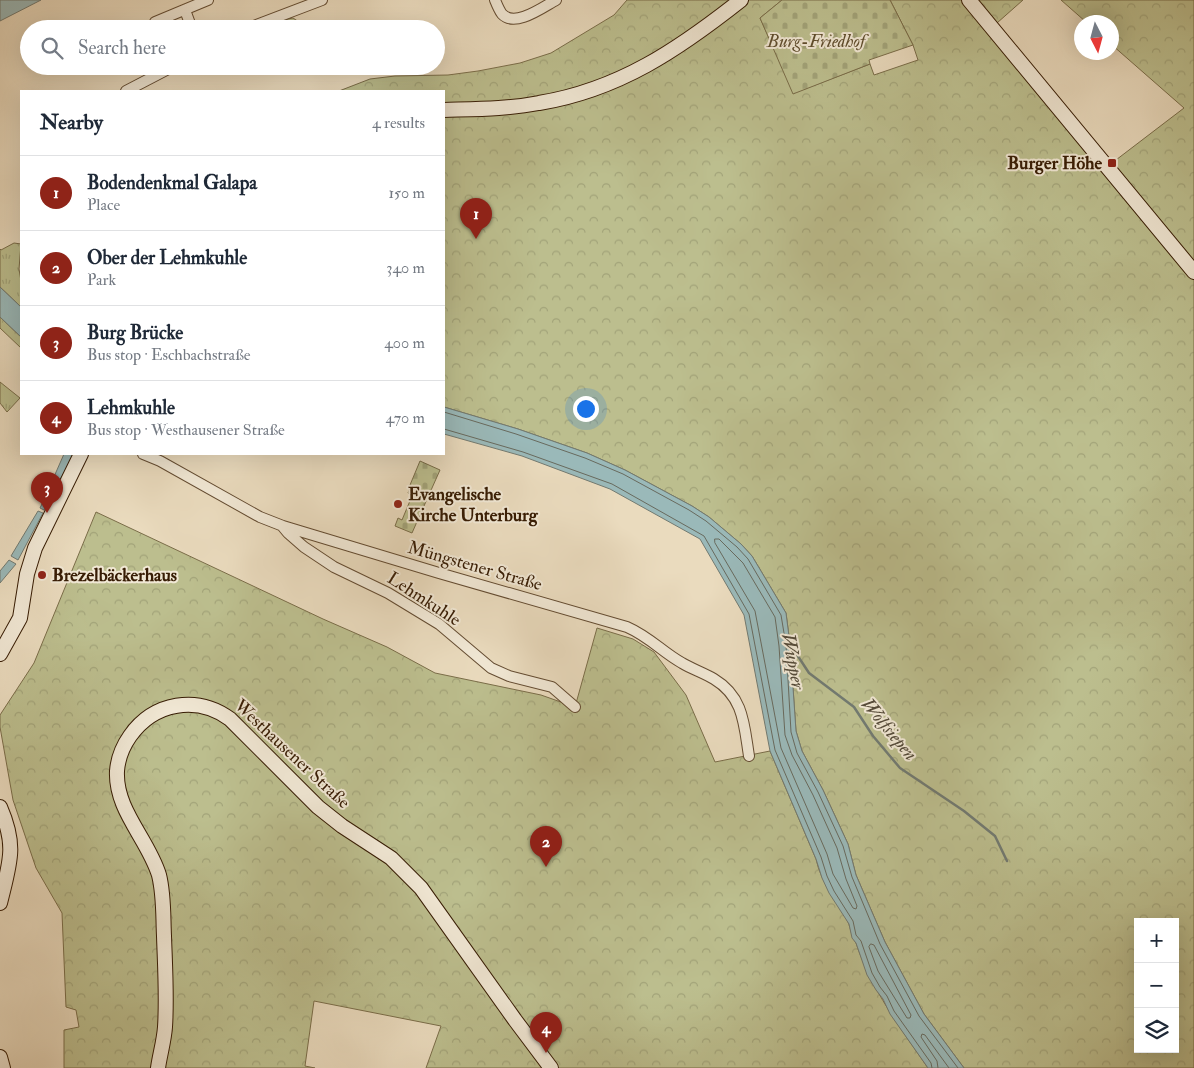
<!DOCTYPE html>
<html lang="en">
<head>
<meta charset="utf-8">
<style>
	:root { --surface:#fff; --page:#f2f2f3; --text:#1f2937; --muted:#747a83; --line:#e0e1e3; --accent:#8f2418 }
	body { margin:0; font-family:"IM FELL Double Pica",serif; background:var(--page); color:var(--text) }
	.controls { position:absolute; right:15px; bottom:15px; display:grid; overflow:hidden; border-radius:0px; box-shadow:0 5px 20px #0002 }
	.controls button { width:45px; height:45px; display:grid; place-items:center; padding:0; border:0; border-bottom:1px solid var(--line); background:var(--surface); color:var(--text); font:25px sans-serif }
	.compass { position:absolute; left:1074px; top:15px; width:45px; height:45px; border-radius:50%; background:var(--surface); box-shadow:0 5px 20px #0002; rotate:174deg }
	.you { position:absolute; left:585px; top:408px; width:18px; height:18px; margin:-12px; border:4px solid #fff; border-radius:50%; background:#1a73e8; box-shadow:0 0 0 8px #1a73e833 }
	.badge { display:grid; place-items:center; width:32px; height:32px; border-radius:50%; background:var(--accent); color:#fff; font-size:16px; font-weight:700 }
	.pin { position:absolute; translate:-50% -41px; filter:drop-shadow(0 1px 2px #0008) }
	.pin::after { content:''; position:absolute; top:26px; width:18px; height:15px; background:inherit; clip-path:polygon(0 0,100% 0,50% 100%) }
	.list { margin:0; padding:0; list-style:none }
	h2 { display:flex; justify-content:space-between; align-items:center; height:65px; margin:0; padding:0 20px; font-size:21px }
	h2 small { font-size:16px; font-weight:400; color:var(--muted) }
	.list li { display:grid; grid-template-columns:32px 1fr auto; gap:15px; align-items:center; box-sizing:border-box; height:75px; padding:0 20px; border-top:1px solid var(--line) }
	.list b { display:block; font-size:19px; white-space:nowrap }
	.list p { margin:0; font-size:16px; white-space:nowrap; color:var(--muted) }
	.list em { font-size:16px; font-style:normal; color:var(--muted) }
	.icon { flex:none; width:28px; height:28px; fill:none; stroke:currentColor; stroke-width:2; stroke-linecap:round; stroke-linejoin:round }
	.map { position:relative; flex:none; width:1194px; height:1068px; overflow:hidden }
	.search { position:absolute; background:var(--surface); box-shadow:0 5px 20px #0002; left:20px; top:20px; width:425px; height:55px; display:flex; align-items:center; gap:12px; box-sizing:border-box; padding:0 18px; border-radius:28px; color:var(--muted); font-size:19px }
	.panel { position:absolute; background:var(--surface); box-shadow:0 5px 20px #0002; left:20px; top:90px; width:425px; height:365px; border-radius:0px }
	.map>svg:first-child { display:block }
</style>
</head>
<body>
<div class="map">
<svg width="1194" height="1068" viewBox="0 0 1194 1068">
	<defs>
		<pattern id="grass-tufts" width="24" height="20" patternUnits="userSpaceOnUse" patternTransform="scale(1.25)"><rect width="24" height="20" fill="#bcbe8e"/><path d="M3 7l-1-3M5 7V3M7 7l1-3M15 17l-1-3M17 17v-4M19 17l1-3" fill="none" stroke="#a2a379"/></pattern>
		<pattern id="forest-crowns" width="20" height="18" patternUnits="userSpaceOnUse" patternTransform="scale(1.25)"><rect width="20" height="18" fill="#bcbe8e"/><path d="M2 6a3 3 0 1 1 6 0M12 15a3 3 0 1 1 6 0" fill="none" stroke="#a2a379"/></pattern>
		<pattern id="cemetery-stones" width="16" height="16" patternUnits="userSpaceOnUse" patternTransform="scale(1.25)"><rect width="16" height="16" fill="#bcbe8e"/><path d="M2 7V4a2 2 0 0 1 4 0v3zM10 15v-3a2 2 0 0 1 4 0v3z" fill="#a2a379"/></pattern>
	</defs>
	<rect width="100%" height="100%" fill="#eadbbe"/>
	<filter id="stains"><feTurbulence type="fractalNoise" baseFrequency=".004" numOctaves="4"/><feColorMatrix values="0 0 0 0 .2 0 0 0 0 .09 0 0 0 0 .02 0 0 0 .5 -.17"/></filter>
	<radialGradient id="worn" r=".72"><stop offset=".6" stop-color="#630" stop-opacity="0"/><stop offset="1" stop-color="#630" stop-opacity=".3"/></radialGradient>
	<path fill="url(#grass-tufts)" stroke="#7a6d49" d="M14,243l7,1 -2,25 2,12v26l-21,-20v-38l1,1z
		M0,382l20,16 -13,14 -7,-9z"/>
	<path fill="url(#forest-crowns)" stroke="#7a6d49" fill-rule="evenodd" d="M627,0h155l-22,18 34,75 76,-29 4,11 44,-15 -5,-15 -23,-45h133l-26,23 115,140 72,-55 -72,-63v-23h-26l-25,-22h133v1068h-230l-40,-54 -39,-72 -29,-67 -8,-31 -25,-54 -21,-39 -6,-20 -6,-87 -4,-31 -34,-57 -11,-12 -32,-27 -17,-11 -67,-36 -38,-17 -69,-24 -74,-22v-316h-105l31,-12 25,-3 53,-1 30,-4 42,-8 31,-10 63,-38zM1138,922h37v127h-37z
		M293,18l6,4 3,7h-36l22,-10z
		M0,317l21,20v11l-21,-20z
		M96,512l227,107 64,28 48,26 106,22 34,12 22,-79 36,11 21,13 32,43 29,67 55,-11 46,108c5,24 21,42 32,63 3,7 3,14 8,21 16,48 44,84 72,125h-502l15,-42 -127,-25 -9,65 10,2h-251v-38l15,-3 -3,-17 -10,-3 -4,-94 -26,-45 -23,-68 -13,-73v-12l34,-52z"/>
	<path fill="url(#cemetery-stones)" stroke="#7a6d49" d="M782,0h108l23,45 -44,15 1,4 -77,30 -33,-76z
		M420,461l20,9 -28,63 -17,-7 3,-8 4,2 10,-24 -4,-3 3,-8h-1z"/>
	<path fill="#9ab9b9" stroke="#727a71" d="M0,0h41l-41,21z
		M0,287l21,20v30l-21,-20z
		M444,407l74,22 69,24 38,17 67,36 17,11 32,27 11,12 34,57 4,31 6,87 6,20 21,39 25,54 8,31 29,67 39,72 40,54h-36l-38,-54 -7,-15 -7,-9 -9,-15 -11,-32 -4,-5 -3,-14 -20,-31 -7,-15 -6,-19 -46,-108 -26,-136 -44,-76 -90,-50 -88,-33 -78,-22z
		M64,454h10l-15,28 -6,-3z
		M52,483l5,3 -13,24 -4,-2z
		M38,511l5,2 -25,47 -7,-4z
		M9,560l7,4 -16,19v-12z"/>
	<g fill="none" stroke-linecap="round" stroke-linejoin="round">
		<path stroke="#686a5e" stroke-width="1" d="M444,412l72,22 69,24 38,16 66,36 17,11 31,26 11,12 33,56 5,30 5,87 6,21 21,39 25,54 9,31 28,67 39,72 39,52
			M444,429l79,23 89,32 92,52 45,78 26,136 46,107 6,19 7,15 19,30 3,14 5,6 11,32 8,14 7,9 7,15 37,52 1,5
			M715,539h4l24,24 32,54 4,29 6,89 7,20 21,40 24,53 9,31 11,27 -1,3 -3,-1 -20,-34 -6,-20 -46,-106 -26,-137 -40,-68z
			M871,944l3,1 37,70 -1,3h-3l-29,-47 -9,-24z
			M938,1068l-1,-7 -16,-24 1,-3 3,1 24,33"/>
		<path stroke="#727a71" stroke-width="2.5" d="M789,644h1l19,29 45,34 19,29 27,32 64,43 31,25 12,25"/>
		<g stroke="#644c32" stroke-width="12">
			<path id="street" d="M495,0c2,5 4,10 7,14 13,14 41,-7 54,-14
				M185,10l7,19
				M155,22l53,-22
				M246,29l76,-29
				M126,91l48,-25
				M143,454l17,7 100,56 23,9 156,47 188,54c23,10 35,25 55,36 10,6 22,10 32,16 30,18 30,46 35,77
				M283,527l5,6 16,14 30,20 54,26 51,31 52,44 18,8 43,11 23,20"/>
		</g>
		<g stroke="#371c04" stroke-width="16">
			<path id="secondary" d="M969,0l225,272
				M444,110c32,-1 64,-1 95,-7 80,-13 140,-54 202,-103
				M0,654l20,-36 7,-44 8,-26 46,-94
				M0,807c17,39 10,55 0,96
				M0,1057l3,11
				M158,1068c2,-14 6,-27 7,-41 2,-30 0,-61 -1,-91 -1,-21 0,-41 -5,-61 -11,-36 -44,-65 -42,-104 1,-13 6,-25 13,-35 24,-34 67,-41 100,-17l88,88 24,19 49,32 30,30 94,132 36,48"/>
		</g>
		<use href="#street" stroke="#f1e8d5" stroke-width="10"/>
		<use href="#secondary" stroke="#f1e8d5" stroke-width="14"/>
	</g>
	<g fill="#8f2418" stroke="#f1e8d5" stroke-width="2">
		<rect x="1107" y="158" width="10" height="10" rx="2.5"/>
		<circle cx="398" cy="504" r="5"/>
		<circle cx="42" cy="575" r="5"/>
	</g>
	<g text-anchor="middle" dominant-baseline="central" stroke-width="4" stroke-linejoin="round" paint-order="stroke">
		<g font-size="18" font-style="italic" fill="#5f4d2d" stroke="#f1e8d5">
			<text x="816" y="41">Burg-Friedhof</text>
		</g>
		<g font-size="18" font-weight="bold" fill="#371c04" stroke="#f1e8d5" text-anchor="start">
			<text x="1102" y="163" text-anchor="end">Burger Höhe</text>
			<text x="408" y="494">Evangelische<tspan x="408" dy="21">Kirche Unterburg</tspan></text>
			<text x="52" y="575">Brezelbäckerhaus</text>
		</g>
		<g font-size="18" fill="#371c04" stroke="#f1e8d5">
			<text transform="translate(475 566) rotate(16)">Müngstener Straße</text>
			<text transform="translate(424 599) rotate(33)">Lehmkuhle</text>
			<text transform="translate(292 754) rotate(43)">Westhausener Straße</text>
		</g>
		<g font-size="19" font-style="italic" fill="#554b3a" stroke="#f1e8d5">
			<text transform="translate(793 661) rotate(79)">Wupper</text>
			<text transform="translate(889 729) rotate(50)">Wolfsiepen</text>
		</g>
	</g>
	<rect width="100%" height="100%" filter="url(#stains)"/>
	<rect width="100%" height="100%" fill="url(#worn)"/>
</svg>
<div class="controls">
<button>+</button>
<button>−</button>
<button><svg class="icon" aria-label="layers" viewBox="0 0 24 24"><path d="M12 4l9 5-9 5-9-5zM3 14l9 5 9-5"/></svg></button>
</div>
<svg class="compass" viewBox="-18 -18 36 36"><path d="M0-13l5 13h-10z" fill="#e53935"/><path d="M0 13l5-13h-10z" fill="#747a83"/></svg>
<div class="you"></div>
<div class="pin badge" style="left:476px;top:239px">1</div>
<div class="pin badge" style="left:546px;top:867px">2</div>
<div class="pin badge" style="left:47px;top:513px">3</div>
<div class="pin badge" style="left:546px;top:1053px">4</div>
<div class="search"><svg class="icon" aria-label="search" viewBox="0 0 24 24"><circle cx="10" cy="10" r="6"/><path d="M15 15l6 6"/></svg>Search here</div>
<section class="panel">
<h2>Nearby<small>4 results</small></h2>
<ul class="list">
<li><span class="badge">1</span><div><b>Bodendenkmal Galapa</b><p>Place</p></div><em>150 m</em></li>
<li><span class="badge">2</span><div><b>Ober der Lehmkuhle</b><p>Park</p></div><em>340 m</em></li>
<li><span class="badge">3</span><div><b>Burg Brücke</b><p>Bus stop · Eschbachstraße</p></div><em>400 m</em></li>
<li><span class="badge">4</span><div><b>Lehmkuhle</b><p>Bus stop · Westhausener Straße</p></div><em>470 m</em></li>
</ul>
</section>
</div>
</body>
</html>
